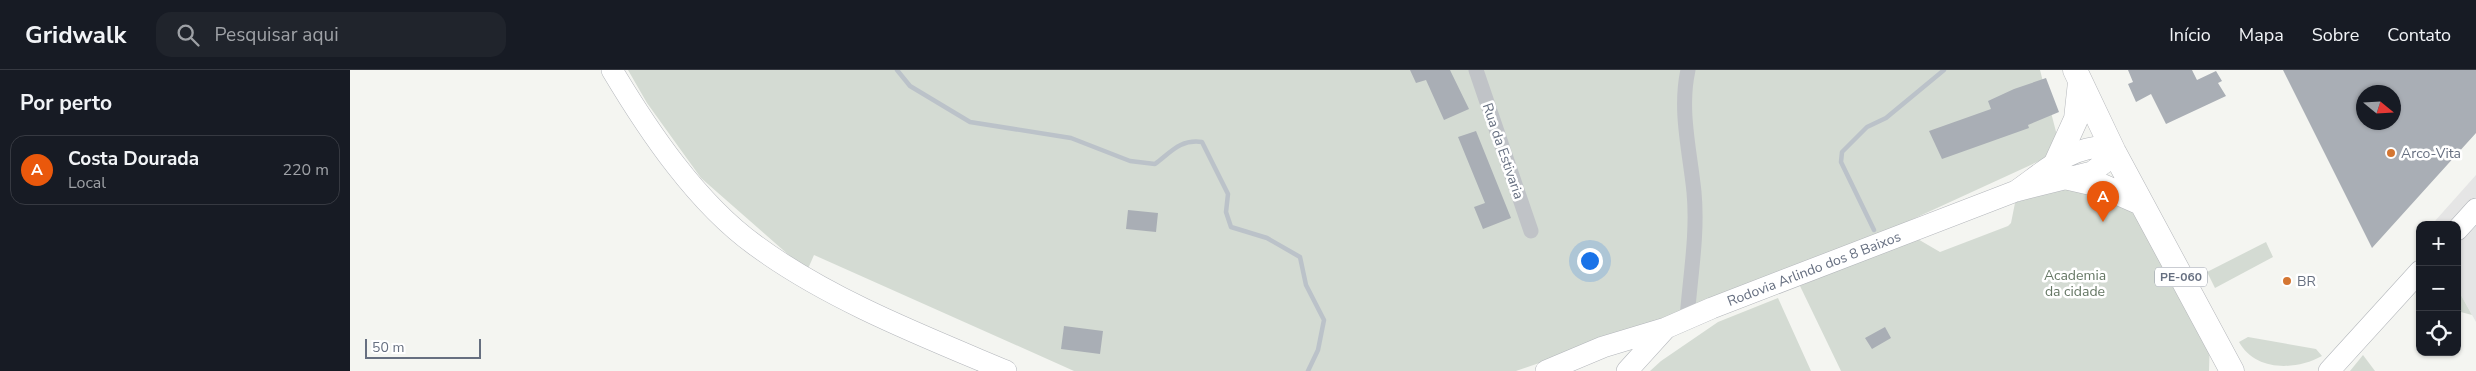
<!DOCTYPE html>
<html lang="pt">
<head>
<meta charset="utf-8">
<style>
	:root { --surface:#171b24; --page:#20242c; --text:#f1f3f6; --muted:#9ea1a6; --line:#363941; --accent:#ea580c }
	body { margin:0; font-family:"Nunito Sans",sans-serif; background:var(--page); color:var(--text) }
	.controls { position:absolute; right:15px; bottom:15px; display:grid; overflow:hidden; border-radius:10px; box-shadow:0 1px 4px #0004 }
	.controls button { width:45px; height:45px; display:grid; place-items:center; padding:0; border:0; border-bottom:1px solid var(--line); background:var(--surface); color:var(--text); font:25px sans-serif }
	.compass { position:absolute; left:2006px; top:15px; width:45px; height:45px; border-radius:50%; background:var(--surface); box-shadow:0 1px 4px #0004; rotate:108deg }
	.scale { position:absolute; left:15px; bottom:12px; width:116px; box-sizing:border-box; padding-left:5px; border:2px solid #666f80; border-top:0; font-size:14px; line-height:18px; white-space:nowrap; color:#666f80; -webkit-text-stroke:4px #fff; paint-order:stroke }
	.you { position:absolute; left:1239px; top:190px; width:18px; height:18px; margin:-12px; border:4px solid #fff; border-radius:50%; background:#1a73e8; box-shadow:0 0 0 8px #1a73e833 }
	.badge { display:grid; place-items:center; width:32px; height:32px; border-radius:50%; background:var(--accent); color:#fff; font-size:16px; font-weight:700 }
	.pin { position:absolute; translate:-50% -41px; filter:drop-shadow(0 1px 2px #0008) }
	.pin::after { content:''; position:absolute; top:26px; width:18px; height:15px; background:inherit; clip-path:polygon(0 0,100% 0,50% 100%) }
	.list { margin:0; padding:0; list-style:none }
	h2 { display:flex; justify-content:space-between; align-items:center; height:65px; margin:0; padding:0 20px; font-size:21px }
	h2 small { font-size:16px; font-weight:400; color:var(--muted) }
	.list li { display:grid; grid-template-columns:32px 1fr auto; gap:15px; align-items:center; box-sizing:border-box; height:70px; margin:0 10px 10px; padding:0 10px; border:1px solid var(--line); border-radius:15px }
	.list b { display:block; font-size:19px; white-space:nowrap }
	.list p { margin:0; font-size:16px; white-space:nowrap; color:var(--muted) }
	.list em { font-size:16px; font-style:normal; color:var(--muted) }
	.icon { flex:none; width:28px; height:28px; fill:none; stroke:currentColor; stroke-width:2; stroke-linecap:round; stroke-linejoin:round }
	.map { position:relative; flex:none; width:2126px; height:301px; overflow:hidden }
	header { display:flex; align-items:center; gap:30px; box-sizing:border-box; height:70px; padding:0 25px; background:var(--surface); border-bottom:1px solid var(--line) }
	header strong { font-size:24px }
	nav { display:flex; gap:28px; margin-inline-start:auto; font-size:18px }
	.search { width:350px; height:45px; background:var(--page); display:flex; align-items:center; gap:12px; box-sizing:border-box; padding:0 18px; border-radius:15px; color:var(--muted); font-size:19px }
	main { display:flex }
	aside { flex:1; background:var(--surface) }
	.map>svg:first-child { display:block }
</style>
</head>
<body>
<header>
<strong>Gridwalk</strong>
<div class="search"><svg class="icon" aria-label="search" viewBox="0 0 24 24"><circle cx="10" cy="10" r="6"/><path d="M15 15l6 6"/></svg>Pesquisar aqui</div>
<nav><a>Início</a><a>Mapa</a><a>Sobre</a><a>Contato</a></nav>
</header>
<main>
<aside>
<h2>Por perto<small></small></h2>
<ul class="list">
<li><span class="badge">A</span><div><b>Costa Dourada</b><p>Local</p></div><em>220 m</em></li>
</ul>
</aside>
<div class="map">
<svg width="2126" height="301" viewBox="0 0 2126 301">
	<rect width="100%" height="100%" fill="#f4f5f1"/>
	<path fill="#e5e5e5" d="M2126,105v147l-19,-34v-63h-21l-1,-4z"/>
	<path fill="#d4dbd3" d="M278,0h1412l21,81 -283,130 -262,90h-442l-260,-116 -7,16 -106,-93 -54,-75z
		M1716,116l57,17 15,15 72,119 -1,34h-368l-41,-85 116,-48 24,14 68,-26 3,-3 5,-25z
		M1916,172l7,15 -58,31 -8,-16z
		M2107,218l15,27 -15,-4z
		M1428,228l33,73h-161l11,-10 57,-39z
		M1898,267l68,12 6,7c-27,15 -67,15 -83,-14z
		M2013,285l12,16h-25z"/>
	<g fill="none" stroke-linecap="round" stroke-linejoin="round">
		<path stroke="#bbc2c9" stroke-width="4.5" d="M547,0l13,16 60,36 101,16 59,23 25,3c16,-12 25,-25 47,-22l26,52 -2,18 5,15 36,11 33,19 6,28 18,35 -6,30 -10,21
			M1524,160l-33,-68 1,-10 25,-25 19,-9 58,-48"/>
	</g>
	<path fill="#a9aeb5" fill-rule="evenodd" d="M1060,0h40l19,39 -25,11 -18,-40 -10,3z
		M1778,0h64l5,10 19,-9 6,10 -4,2 8,13 -60,28 -15,-30 -15,8 -8,-18 5,-2z
		M1933,0h193v63l-104,115zM2014,22h30v30h-30z
		M1696,8l13,34 -31,13 1,3 -87,31 -13,-28 62,-22 -3,-8 26,-12z
		M1126,61l35,87 -28,11 -9,-22 11,-4 -27,-66z
		M778,140l30,3 -2,19 -30,-3z
		M714,256l39,5 -3,23 -39,-5z
		M1535,257l6,11 -19,11 -7,-11z"/>
	<g fill="none" stroke-linecap="round" stroke-linejoin="round">
		<g stroke="#b3b6bb" stroke-width="22">
			<path id="secondary" d="M262,0c37,62 85,133 143,175 73,54 168,91 251,126
				M2107,160l19,-21
				M1196,301l57,-24 63,-19
				M1277,301l39,-43 46,-20 304,-117 76,-19 12,-9 8,-16c-39,-4 -67,24 -96,44
				M1979,301l91,-100"/>
		</g>
		<g stroke="#b4b6ba" stroke-width="25">
			<path id="primary" d="M1725,0l39,82 118,219
				M1706,93l20,-44 4,-37
				M1719,108l31,7 41,18"/>
		</g>
		<path stroke="#c0c3c7" stroke-width="15" d="M1126,0l55,161
			M1337,249c3,-42 11,-85 7,-127 -4,-40 -15,-82 -6,-122"/>
		<use href="#secondary" stroke="#fff" stroke-width="21"/>
		<use href="#primary" stroke="#fff" stroke-width="24"/>
	</g>
	<g fill="#d47632" stroke="#fff" stroke-width="2">
		<circle cx="2041" cy="83" r="5"/>
		<circle cx="1937" cy="211" r="5"/>
	</g>
	<g text-anchor="middle" dominant-baseline="central" stroke-width="5" stroke-linejoin="round" paint-order="stroke">
		<rect fill="#fff" stroke="#949aa6" stroke-width="1" x="1805" y="197.5" width="52" height="19" rx="4"/>
		<g font-size="12" font-weight="bold" fill="#666f80">
			<text x="1831" y="207">PE-060</text>
		</g>
		<g font-size="14" fill="#666f80" stroke="#fff">
			<text transform="translate(1153 81) rotate(71)">Rua da Estivaria</text>
			<text transform="translate(1464 199) rotate(-21)">Rodovia Arlindo dos 8 Baixos</text>
		</g>
		<g font-size="14" fill="#666f80" stroke="#fff" text-anchor="start">
			<text x="2051" y="83">Arco-Vita</text>
			<text x="1947" y="211">BR</text>
		</g>
		<g font-size="14" fill="#657764" stroke="#fff">
			<text x="1725" y="205">Academia<tspan x="1725" dy="16">da cidade</tspan></text>
		</g>
	</g>
</svg>
<div class="controls">
<button>+</button>
<button>−</button>
<button><svg class="icon" aria-label="locate" viewBox="0 0 24 24"><circle cx="12" cy="12" r="6"/><path d="M12 2v4M12 18v4M2 12h4M18 12h4"/></svg></button>
</div>
<svg class="compass" viewBox="-18 -18 36 36"><path d="M0-13l5 13h-10z" fill="#e53935"/><path d="M0 13l5-13h-10z" fill="#9ea1a6"/></svg>
<div class="scale">50 m</div>
<div class="you"></div>
<div class="pin badge" style="left:1753px;top:152px">A</div>
</div>
</main>
</body>
</html>
